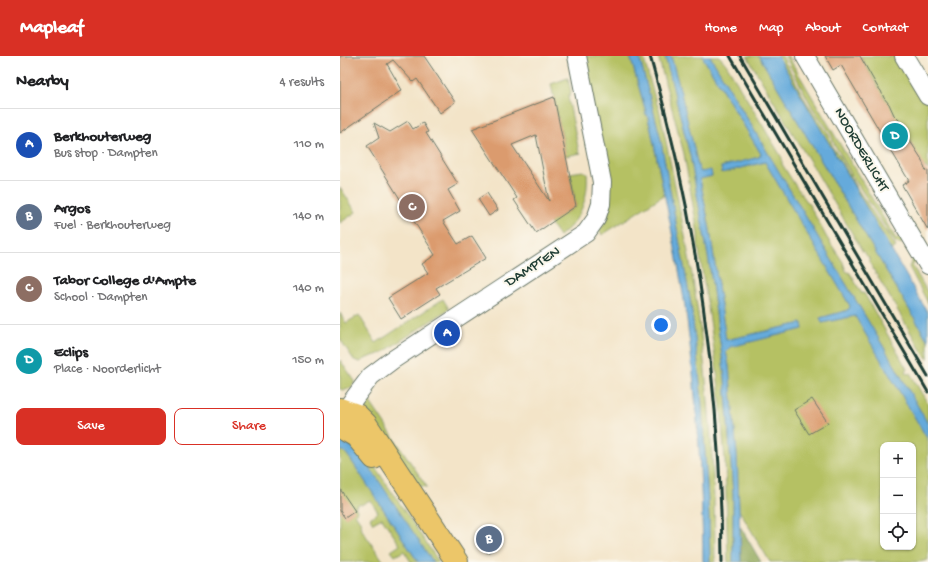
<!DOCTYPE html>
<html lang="en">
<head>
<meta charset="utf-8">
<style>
	:root { --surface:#fff; --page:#f2f2f2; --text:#202124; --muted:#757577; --line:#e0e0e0; --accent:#d93025 }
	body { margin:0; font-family:"Gochi Hand",sans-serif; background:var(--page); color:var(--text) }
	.controls { position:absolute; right:12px; bottom:12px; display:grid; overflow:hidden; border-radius:8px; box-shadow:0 1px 3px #0004 }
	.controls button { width:36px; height:36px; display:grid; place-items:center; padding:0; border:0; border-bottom:1px solid var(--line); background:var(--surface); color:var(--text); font:20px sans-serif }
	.you { position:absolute; left:321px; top:269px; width:14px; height:14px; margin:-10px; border:3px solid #fff; border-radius:50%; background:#1a73e8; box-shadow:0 0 0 6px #1a73e833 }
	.badge { display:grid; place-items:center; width:26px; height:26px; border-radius:50%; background:var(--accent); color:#fff; font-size:13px; font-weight:700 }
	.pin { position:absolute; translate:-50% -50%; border:2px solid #fff; box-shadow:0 1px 4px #0006 }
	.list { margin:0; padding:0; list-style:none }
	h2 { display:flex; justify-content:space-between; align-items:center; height:52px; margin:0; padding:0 16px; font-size:17px }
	h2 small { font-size:13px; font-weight:400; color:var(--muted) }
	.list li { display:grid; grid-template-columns:26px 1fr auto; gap:12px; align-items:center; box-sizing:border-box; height:72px; padding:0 16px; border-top:1px solid var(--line) }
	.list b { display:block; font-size:15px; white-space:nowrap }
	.list p { margin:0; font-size:13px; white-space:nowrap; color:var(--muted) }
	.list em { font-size:13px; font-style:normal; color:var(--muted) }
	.actions { display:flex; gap:8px; padding:12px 16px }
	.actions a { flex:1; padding:9px 0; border:1px solid var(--accent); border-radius:8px; text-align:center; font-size:14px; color:var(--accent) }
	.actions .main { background:var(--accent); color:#fff }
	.icon { flex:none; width:22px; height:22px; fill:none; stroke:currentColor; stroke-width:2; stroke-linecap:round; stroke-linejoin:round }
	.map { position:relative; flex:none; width:588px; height:506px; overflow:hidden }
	header { display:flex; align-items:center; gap:24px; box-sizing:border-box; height:56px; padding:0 20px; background:var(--accent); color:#fff }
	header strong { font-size:19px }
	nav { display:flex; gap:22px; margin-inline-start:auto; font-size:14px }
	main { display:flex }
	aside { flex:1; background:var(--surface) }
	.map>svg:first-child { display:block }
</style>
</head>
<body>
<header>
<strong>Mapleaf</strong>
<nav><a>Home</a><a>Map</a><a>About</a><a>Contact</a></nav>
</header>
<main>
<aside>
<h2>Nearby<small>4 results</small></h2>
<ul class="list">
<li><span class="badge" style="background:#1a4fb4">A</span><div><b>Berkhouterweg</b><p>Bus stop · Dampten</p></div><em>110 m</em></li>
<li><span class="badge" style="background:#5c6f8a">B</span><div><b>Argos</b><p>Fuel · Berkhouterweg</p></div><em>140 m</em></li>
<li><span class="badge" style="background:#8d6e63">C</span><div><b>Tabor College d'Ampte</b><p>School · Dampten</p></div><em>140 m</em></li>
<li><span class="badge" style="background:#0f9aa8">D</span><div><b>Eclips</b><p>Place · Noorderlicht</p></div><em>150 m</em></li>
</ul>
<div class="actions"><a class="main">Save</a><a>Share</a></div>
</aside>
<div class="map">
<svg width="588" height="506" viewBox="0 0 588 506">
	<rect width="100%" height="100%" fill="#fbf7ec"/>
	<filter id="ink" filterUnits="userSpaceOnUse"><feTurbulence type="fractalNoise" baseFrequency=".025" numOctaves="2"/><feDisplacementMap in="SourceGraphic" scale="8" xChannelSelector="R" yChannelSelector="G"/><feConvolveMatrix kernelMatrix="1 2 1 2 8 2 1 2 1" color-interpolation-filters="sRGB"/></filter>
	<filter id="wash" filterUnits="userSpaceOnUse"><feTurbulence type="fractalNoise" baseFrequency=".012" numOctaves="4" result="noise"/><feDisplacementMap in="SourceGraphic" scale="16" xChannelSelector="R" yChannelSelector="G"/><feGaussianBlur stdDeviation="0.9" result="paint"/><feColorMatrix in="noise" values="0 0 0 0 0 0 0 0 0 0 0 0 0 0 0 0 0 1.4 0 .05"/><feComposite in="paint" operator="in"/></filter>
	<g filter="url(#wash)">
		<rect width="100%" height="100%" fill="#f3e4c8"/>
		<path fill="#b5c163" stroke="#6a7f4c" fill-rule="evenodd" d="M242,0h48l21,74 13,65 -62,40 -3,-5c9,-11 11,-21 11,-35z
			M299,0h4l13,46 3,6c13,63 27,127 37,191 13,87 19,175 19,263h-5l-1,-46 -8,-125 -10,-87 -31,-168z
			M318,0h7l25,99 19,107 16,116 8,116v68h-5l-3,-101 -6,-73 -9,-68 -12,-75v-11l-14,-80z
			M331,0h31l59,98 -2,3 -38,10 1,6 43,-11 85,144 -1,3 -4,2 -25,7 2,5 33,-7 73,124v120l-9,2h-149l-31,-52 -2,-56 -8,-88 -3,-15 3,-4 74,-18 -1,-6 -76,17 -16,-111 -10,-50 12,-3 -13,-6 -18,-77zM543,389h30v102h-30z
			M370,0h9l7,8 56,94v6l13,21 15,21 17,32 16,24 3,9 4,2 12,21 2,-1 43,76 -2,2 2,3 3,-1 18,31v20l-33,-58z
			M407,0h12l169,285v18l-4,-4 -55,-93v-4l-6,-6 -49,-84 -18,-29z
			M438,0h4l25,47 22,32 4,13 7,8 14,28 42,63 -5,3z
			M445,0h3l108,183 9,-5 3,7 -9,3 -4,-2 -44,-68 -10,-19 -6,-9 -4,-12 -19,-27z
			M520,0h39l29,49v65l-5,-5 -10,-19 -19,-31z
			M228,22l3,14 -3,5 11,55 2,1 -15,3 -15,-72z
			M243,115l4,2c2,25 -7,49 -28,63l-9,-13 26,-17 -6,-33z
			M0,131l16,25 -16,11z
			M575,197l5,7 -8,5 16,28v10l-19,-36z
			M103,243l6,10 -67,44 -15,5 -7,4 -6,-2 -14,-21v-26l6,10 13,-8 17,28z
			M0,304l15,21c-2,7 -9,11 -15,8z
			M26,340l61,91 -9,-1 -55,-79v-8z
			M0,376l25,20 74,110h-6z
			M0,394l5,2 6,8 67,102h-7l-7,-11 -9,5 -4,-5 9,-6 -18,-27 -9,5 -3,-5 8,-6 -8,-12 -9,5 -1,-1 -5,3 3,5 -3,2 6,9 1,7 22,32h-44z"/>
		<path fill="#90a759" stroke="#587246" d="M400,470l21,36h-20z"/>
		<path fill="#65aadb" stroke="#427488" d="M290,0h9l21,80 31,168 10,87 8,125 1,46h-7c-1,-81 -6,-162 -16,-242 -9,-63 -23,-127 -36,-190l-4,-16h-2l1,-2z
			M325,0h6l10,37 18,77 2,2 10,-2 1,6 -12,3 10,51 16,110 76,-17 1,6 -73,18 -4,4 3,15 8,88 4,108h-8v-68l-8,-116 -16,-116 -19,-107z
			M362,0h8l185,310 33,58v16l-73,-124 -33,7 -2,-5 25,-7 4,-2 1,-3 -85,-144 -43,11 -1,-6 38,-10 2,-3z
			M419,0h19l150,257v28z
			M0,383l5,1 18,17 70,105h-15l-67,-102 -6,-8 -5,-2z"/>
		<g id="blocks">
			<path fill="#db9b6e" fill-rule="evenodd" d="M0,0h84l31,46 -15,11 -23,-34 -4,3 -20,-22 -6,4 15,26 -62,43z
				M485,0h35l17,30 4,5 3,7 5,6 5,11 5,5 2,7 20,31 5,13 2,-1v60l-26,-45 7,-4 -68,-116 -8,5z
				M214,41l22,109 -40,27 -22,-33 3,-2 -45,-69zM196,79l13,66 -37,-56z
				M68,65l5,8 10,-6 5,9 -2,1 32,51 -10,6 12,21 -17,10 15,23 14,-8 14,22 -50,30 4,6 -39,25 -13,-21 40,-25 -6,-9 13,-9 -68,-109 12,-8 -5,-15 16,9z
				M147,137l11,17 -9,6 -11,-17z
				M472,343l16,24 -19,11 -15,-24z
				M0,433l15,22 -10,7 -5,-7z
				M148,473l11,17 -12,7 -11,-17z"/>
		</g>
	</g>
	<g filter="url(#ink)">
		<use href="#blocks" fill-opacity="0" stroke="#697768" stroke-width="1"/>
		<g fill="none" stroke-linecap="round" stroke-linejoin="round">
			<g stroke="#697768" stroke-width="20">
				<path id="minor" d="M465,0l123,209
					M564,0l24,40
					M0,361l31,-41 20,-15 195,-128 10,-14 5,-15 1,-22 -25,-126"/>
			</g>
			<g stroke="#697768" stroke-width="24">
				<path id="major" d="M0,353l17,6 9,9 91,138
					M0,371l16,9 18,22"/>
			</g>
			<use href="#minor" stroke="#fff" stroke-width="18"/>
			<use href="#major" stroke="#ecc669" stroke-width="22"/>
			<path stroke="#1f3d34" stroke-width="3" d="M310,0c47,163 71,337 72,506
				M390,0l198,336
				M400,0l188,320"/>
		</g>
	</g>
	<g text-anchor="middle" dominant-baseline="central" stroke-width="4" stroke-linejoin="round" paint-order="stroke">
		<g font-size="15" fill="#1f3d34" stroke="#fbf7ec">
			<text transform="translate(521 94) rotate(60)">NOORDERLICHT</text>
			<text transform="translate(193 211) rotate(-33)">DAMPTEN</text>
		</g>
	</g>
</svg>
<div class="controls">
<button>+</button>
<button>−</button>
<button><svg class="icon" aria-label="locate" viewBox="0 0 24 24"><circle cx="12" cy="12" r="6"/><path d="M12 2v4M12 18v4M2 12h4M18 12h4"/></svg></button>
</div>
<div class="you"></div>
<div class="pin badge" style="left:107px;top:277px;background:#1a4fb4">A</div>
<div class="pin badge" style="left:149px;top:483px;background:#5c6f8a">B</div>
<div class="pin badge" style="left:72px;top:151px;background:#8d6e63">C</div>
<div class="pin badge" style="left:555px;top:80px;background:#0f9aa8">D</div>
</div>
</main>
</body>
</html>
